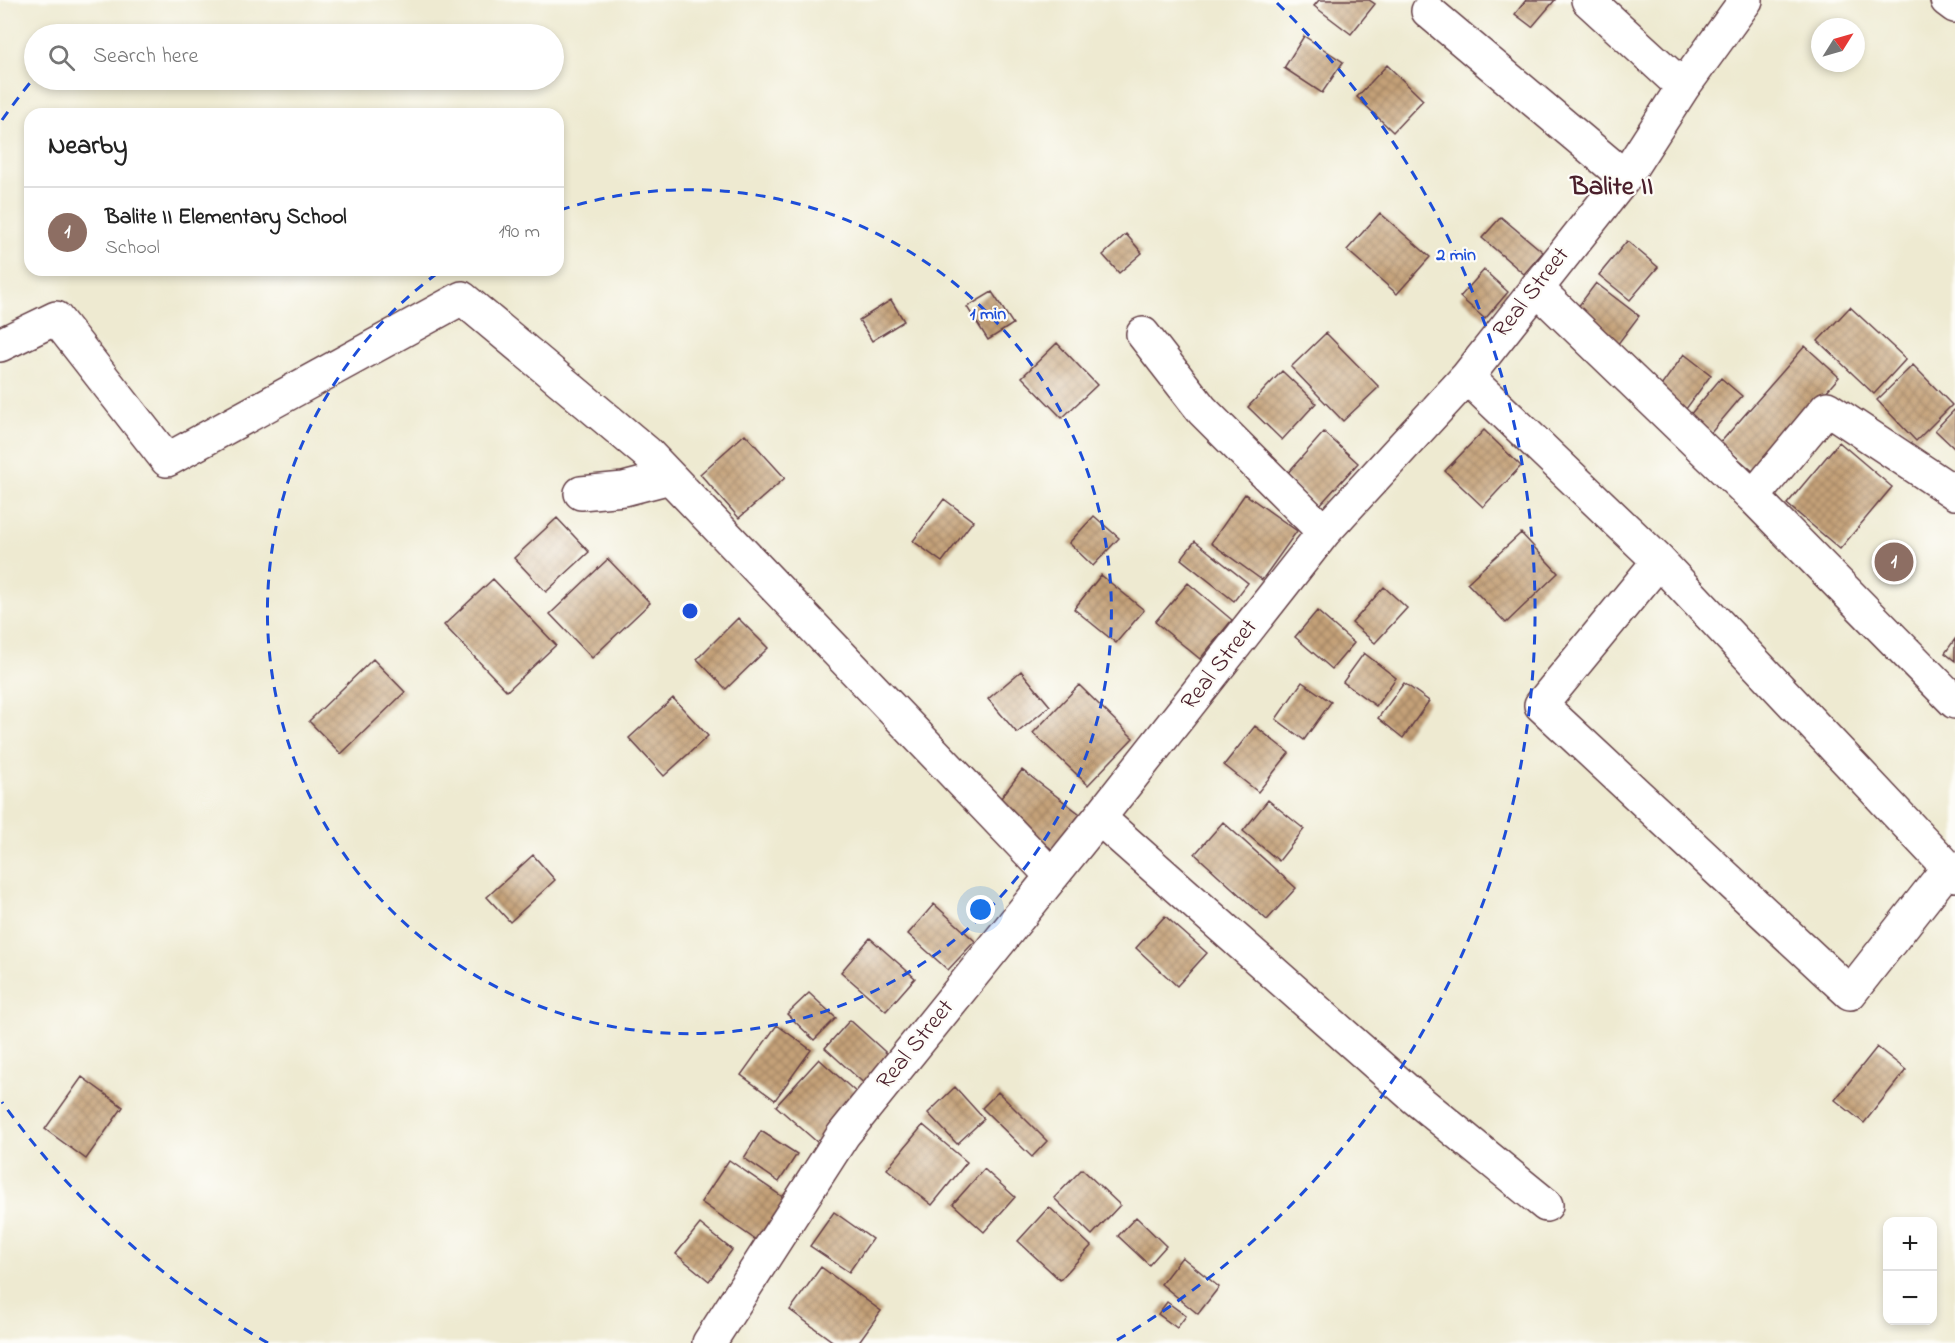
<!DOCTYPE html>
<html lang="en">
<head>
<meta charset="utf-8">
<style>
	:root { --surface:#fff; --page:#f6f6f6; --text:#222; --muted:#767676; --line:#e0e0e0; --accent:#c8321e }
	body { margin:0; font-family:"Indie Flower",sans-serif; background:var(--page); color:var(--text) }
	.controls { position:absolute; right:18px; bottom:18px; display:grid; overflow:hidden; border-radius:12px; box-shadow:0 3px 9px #0003 }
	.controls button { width:54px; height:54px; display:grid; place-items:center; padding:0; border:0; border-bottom:2px solid var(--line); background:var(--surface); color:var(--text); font:30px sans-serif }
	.compass { position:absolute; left:1811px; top:18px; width:54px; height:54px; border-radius:50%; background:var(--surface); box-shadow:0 3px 9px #0003; rotate:53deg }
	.you { position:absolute; left:981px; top:910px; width:21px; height:21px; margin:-15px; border:4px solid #fff; border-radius:50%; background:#1a73e8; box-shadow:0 0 0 9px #1a73e833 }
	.badge { display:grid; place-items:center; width:39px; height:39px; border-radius:50%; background:var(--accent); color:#fff; font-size:20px; font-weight:700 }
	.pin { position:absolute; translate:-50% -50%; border:3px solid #fff; box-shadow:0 2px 6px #0006 }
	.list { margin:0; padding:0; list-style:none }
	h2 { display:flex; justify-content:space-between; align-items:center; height:78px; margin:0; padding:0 24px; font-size:26px }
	h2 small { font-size:20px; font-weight:400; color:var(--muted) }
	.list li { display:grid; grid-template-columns:39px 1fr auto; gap:18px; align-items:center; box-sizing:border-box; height:90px; padding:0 24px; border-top:2px solid var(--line) }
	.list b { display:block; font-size:22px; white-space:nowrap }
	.list p { margin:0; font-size:20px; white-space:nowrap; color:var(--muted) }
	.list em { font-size:20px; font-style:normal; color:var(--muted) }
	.icon { flex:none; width:33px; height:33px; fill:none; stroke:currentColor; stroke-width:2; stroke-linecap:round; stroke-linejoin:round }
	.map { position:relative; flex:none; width:1955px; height:1343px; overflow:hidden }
	.search { position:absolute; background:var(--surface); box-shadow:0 3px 9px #0003; left:24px; top:24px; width:540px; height:66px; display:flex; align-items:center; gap:15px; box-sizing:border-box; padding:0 21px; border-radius:33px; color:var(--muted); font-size:22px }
	.panel { position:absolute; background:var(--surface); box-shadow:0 3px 9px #0003; left:24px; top:108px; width:540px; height:168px; border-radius:18px }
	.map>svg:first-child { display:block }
</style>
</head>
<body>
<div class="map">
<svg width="1955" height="1343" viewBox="0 0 1955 1343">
	<defs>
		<pattern id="building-cross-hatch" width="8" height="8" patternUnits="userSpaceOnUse" patternTransform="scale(1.5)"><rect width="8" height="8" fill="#c4a178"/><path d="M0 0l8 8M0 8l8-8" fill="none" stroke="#a18363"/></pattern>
	</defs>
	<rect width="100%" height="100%" fill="#fdfcf7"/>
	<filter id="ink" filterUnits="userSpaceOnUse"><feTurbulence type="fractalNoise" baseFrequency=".0167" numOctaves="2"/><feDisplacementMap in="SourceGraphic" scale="12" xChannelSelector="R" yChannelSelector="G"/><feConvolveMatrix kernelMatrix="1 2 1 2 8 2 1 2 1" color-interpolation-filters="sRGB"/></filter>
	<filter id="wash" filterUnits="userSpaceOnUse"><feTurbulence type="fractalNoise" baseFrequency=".008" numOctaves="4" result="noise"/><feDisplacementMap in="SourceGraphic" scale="24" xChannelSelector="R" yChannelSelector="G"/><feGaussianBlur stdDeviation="1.35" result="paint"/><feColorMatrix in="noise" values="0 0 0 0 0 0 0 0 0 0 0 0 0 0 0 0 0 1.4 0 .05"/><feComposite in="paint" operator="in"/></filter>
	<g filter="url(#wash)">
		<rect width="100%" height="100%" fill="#eeead1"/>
		<g id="blocks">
			<path fill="url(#building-cross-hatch)" d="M1319,0h50l6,4 -24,30 -37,-28z
				M1526,0h29l-23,27 -17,-13z
				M1304,36l39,26 -21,31 -38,-25z
				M1387,65l36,35 -30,32 -36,-35z
				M1380,213l50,44 -33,37 -50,-44z
				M1501,217l42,35 -19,22 -42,-36z
				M1126,234l16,19 -23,20 -16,-18z
				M1627,241l31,26 -28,33 -31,-25z
				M1484,270l24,22 -23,27 -25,-22z
				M1596,283l43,33 -25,33 -43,-33z
				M992,292l21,32 -25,16 -21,-33z
				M891,300l13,21 -32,20 -13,-21z
				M1850,307l56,52 -32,35 -56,-53z
				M1326,333l53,54 -36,34 -52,-54z
				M1057,343l40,42 -35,33 -40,-41z
				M1805,346l34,31 -84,96 -35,-30z
				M1684,354l27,21 -28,38 -27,-20z
				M1913,365l39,40 -36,36 -39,-41z
				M1282,371l34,32 -34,37 -34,-33z
				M1721,378l21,18 -32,38 -21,-18z
				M1955,409v40l-20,-19z
				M1484,430l37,36 -38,41 -38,-36z
				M1324,432l34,31 -39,43 -34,-30z
				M745,434l40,44 -46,40 -39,-44z
				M1839,442l53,45 -52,62 -53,-45z
				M1245,494l52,37 -35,49 -51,-37z
				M944,499l29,22 -31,41 -29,-21z
				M1094,516l25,22 -26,28 -24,-23z
				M557,518l32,34 -43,40 -32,-34z
				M1521,533l37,40 -52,50 -39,-40z
				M1195,541l53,42 -14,18 -53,-42z
				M608,559l42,44 -58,55 -42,-44z
				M1101,575l43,35 -28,33 -42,-34z
				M493,579l63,66 -49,46 -63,-66z
				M1188,583l44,37 -32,39 -45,-37z
				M1384,587l23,21 -32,35 -23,-20z
				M1317,611l37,32 -22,26 -37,-32z
				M738,618l30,30 -42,41 -29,-30z
				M1955,639v22l-10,-8z
				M1364,653l32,25 -20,28 -33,-24z
				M373,659l32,33 -64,62 -32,-33z
				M1021,671l29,35 -33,27 -29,-34z
				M1302,682l29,20 -27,38 -28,-21z
				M1404,683l25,18 -26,37 -25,-20z
				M1079,685l54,53 -45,47 -55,-52z
				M673,698l35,38 -44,40 -35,-38z
				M1255,726l34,27 -31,39 -34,-27z
				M1022,770l58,44 -27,36 -58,-44z
				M1268,800l36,29 -25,32 -36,-30z
				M1223,822l73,66 -29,32 -72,-66z
				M533,855l22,25 -45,42 -23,-25z
				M934,904l41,37 -27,29 -40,-36z
				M1165,916l42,37 -30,33 -41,-38z
				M870,938l45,40 -29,33 -45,-39z
				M809,993l27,25 -22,22 -27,-26z
				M850,1020l44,40 -25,28 -44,-40z
				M777,1025l34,25 -36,50 -34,-25z
				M1877,1047l29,23 -42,53 -29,-23z
				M819,1059l49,44 -42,47 -50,-44z
				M82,1077l41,30 -37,52 -41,-30z
				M955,1087l29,32 -27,25 -29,-31z
				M998,1092l49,49 -15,16 -50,-49z
				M923,1125l44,37 -35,43 -45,-36z
				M761,1131l36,23 -18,28 -35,-24z
				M729,1160l58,40 -28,42 -58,-40z
				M984,1169l31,28 -31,35 -31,-28z
				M1082,1169l38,36 -28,30 -38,-37z
				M1049,1207l42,39 -31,34 -42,-39z
				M834,1212l38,27 -23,33 -39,-26z
				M1136,1217l30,29 -17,19 -31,-29z
				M700,1224l32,26 -23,31 -33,-27z
				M1182,1257l37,30 -21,27 -37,-30z
				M821,1267l60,44 -23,32h-23l-45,-33z
				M1167,1302l19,14 -9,12 -19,-14z"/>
		</g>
	</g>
	<g filter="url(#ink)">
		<use href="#blocks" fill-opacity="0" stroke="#633d44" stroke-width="1.5"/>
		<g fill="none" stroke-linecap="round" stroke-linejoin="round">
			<g stroke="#633d44" stroke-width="36">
				<path id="minor" d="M1588,0l95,87
					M1947,0l8,6
					M1428,11l197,166
					M1536,288l217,209 202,205
					M1143,334l59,76 122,122
					M0,345l56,-27 111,142 295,-162 184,154 406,424
					M1467,377l192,184 296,314
					M581,493l43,-4 46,-12
					M1753,497l74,-89 128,85
					M1659,561l-118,144 309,288 99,-126
					M1099,818l315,279 132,108
					M709,1343l134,-208 256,-317 225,-286 143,-155 158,-200 58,-90 63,-87"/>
			</g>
			<use href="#minor" stroke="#fff" stroke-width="33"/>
		</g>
	</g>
	<g fill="none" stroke="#1d4ed8" stroke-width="3" stroke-dasharray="10 8">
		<path d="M560 210A422 422 0 1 1 439 272"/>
		<path d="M268 1343A845 845 0 0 1 2 1102M2 120A845 845 0 0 1 33 79M1277 3A845 845 0 0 1 1112 1343"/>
	</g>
	<g text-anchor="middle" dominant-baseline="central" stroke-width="4.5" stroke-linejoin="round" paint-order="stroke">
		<g font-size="24" fill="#4a1f2b" stroke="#fdfcf7">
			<text transform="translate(1532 293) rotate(-52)">Real Street</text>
			<text transform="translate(1220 665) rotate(-52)">Real Street</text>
			<text transform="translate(916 1045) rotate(-51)">Real Street</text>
		</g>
		<g font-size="27" font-weight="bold" fill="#4a1f2b" stroke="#fdfcf7">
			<text x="1612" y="187">Balite II</text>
		</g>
	</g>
	<circle cx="690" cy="611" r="9" fill="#1d4ed8" stroke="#fdfcf7" stroke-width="3"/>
	<g font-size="18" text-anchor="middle" font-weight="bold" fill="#1d4ed8" stroke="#fdfcf7" stroke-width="4.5" stroke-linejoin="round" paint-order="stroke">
		<text x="1456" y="260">2 min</text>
		<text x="988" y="319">1 min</text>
	</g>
</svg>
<div class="controls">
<button>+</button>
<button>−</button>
</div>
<svg class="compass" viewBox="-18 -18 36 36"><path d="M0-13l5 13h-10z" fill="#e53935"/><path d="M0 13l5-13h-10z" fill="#767676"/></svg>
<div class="you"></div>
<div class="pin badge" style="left:1894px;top:562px;background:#8d6e63">1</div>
<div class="search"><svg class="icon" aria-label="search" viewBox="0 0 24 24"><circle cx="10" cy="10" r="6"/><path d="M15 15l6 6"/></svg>Search here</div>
<section class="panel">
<h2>Nearby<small></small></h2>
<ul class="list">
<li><span class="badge" style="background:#8d6e63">1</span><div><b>Balite II Elementary School</b><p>School</p></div><em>190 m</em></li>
</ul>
</section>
</div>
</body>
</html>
